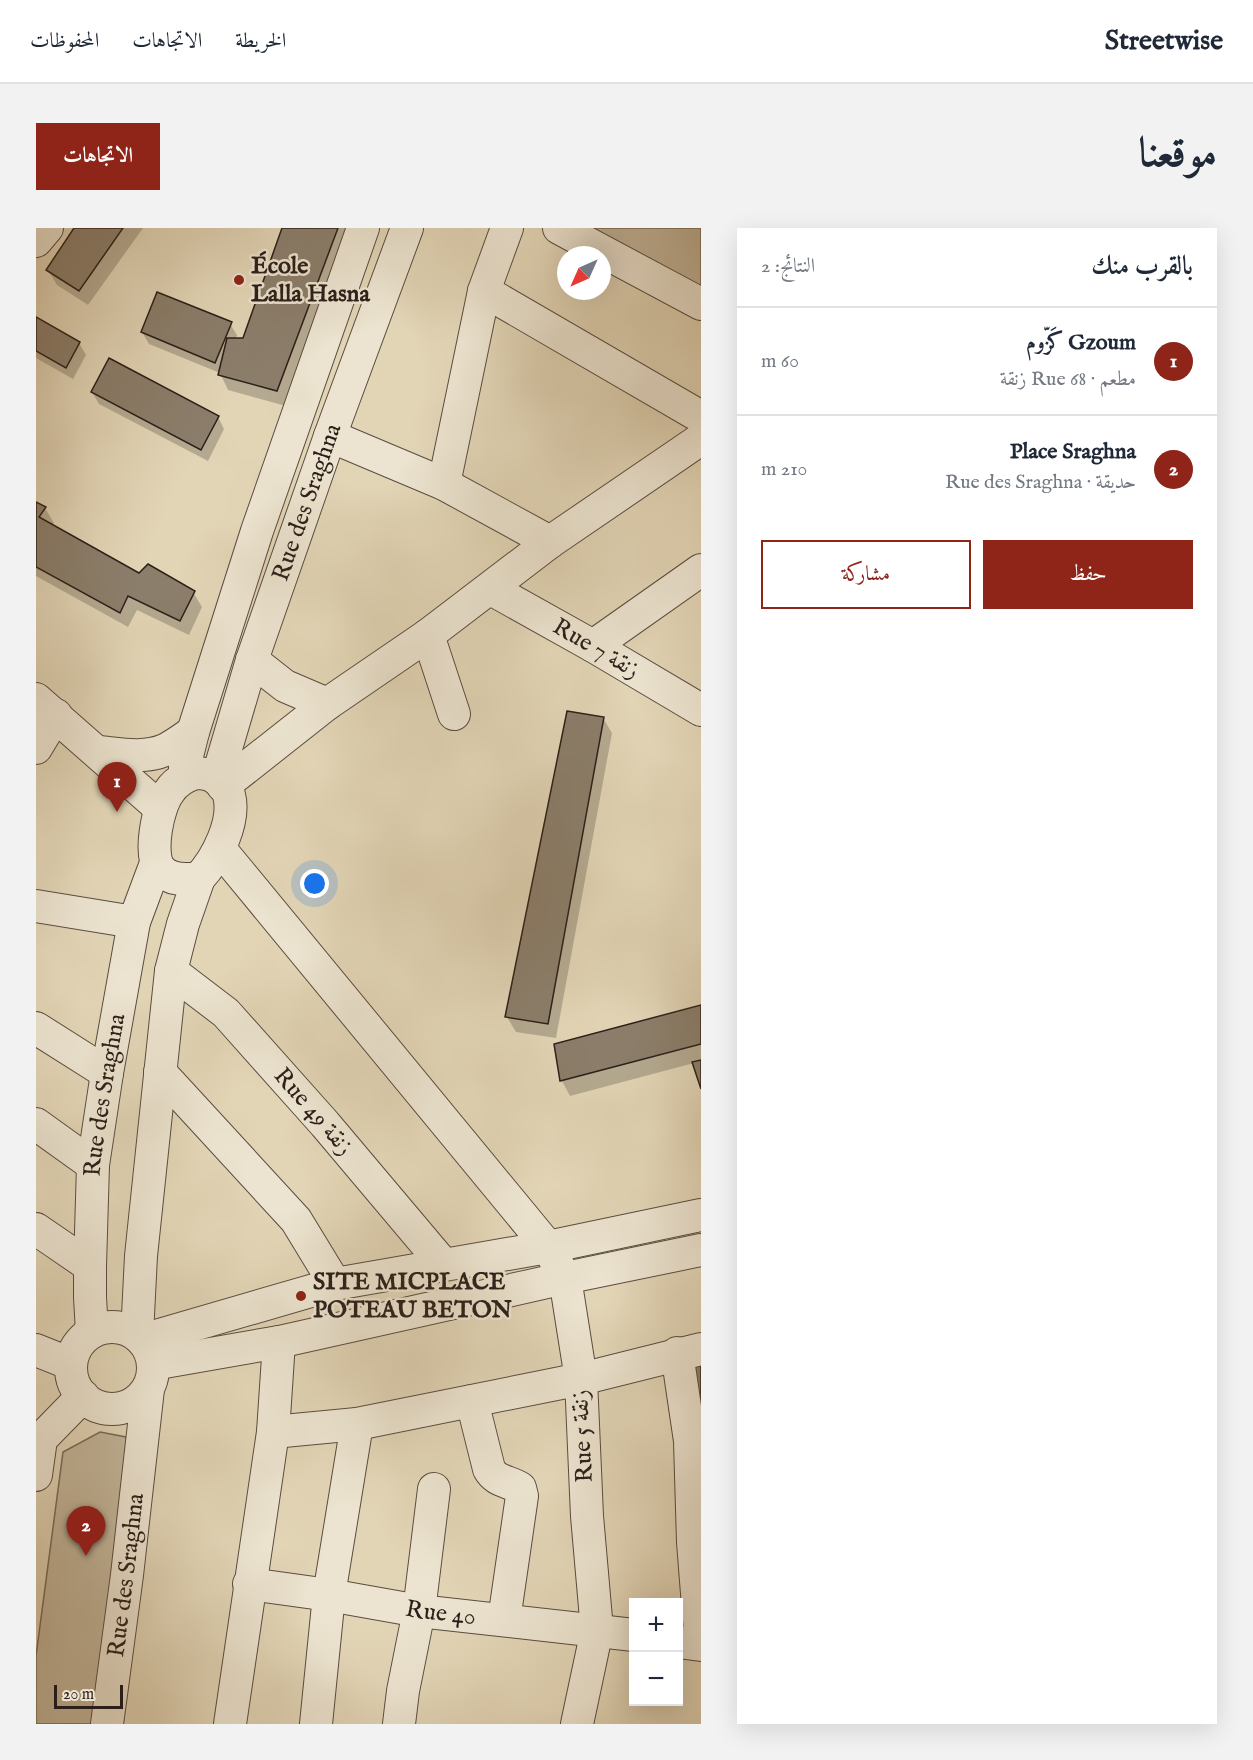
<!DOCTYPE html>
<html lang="ar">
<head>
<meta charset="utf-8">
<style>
	:root { --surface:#fff; --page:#f2f2f3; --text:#1f2937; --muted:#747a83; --line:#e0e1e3; --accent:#8f2418 }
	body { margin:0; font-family:"IM FELL English",Amiri,serif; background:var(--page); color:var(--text); direction:rtl }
	.controls { position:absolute; right:18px; bottom:18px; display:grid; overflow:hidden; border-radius:0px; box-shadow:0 6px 24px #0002 }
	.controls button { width:54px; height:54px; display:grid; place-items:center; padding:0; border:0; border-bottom:2px solid var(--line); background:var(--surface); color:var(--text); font:30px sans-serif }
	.compass { position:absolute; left:521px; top:18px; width:54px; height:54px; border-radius:50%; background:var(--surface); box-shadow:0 6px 24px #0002; rotate:225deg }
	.scale { position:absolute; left:18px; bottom:15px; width:69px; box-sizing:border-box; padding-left:6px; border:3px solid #2c1f1a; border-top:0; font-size:16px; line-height:21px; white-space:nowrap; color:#2c1f1a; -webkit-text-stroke:4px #ece4d0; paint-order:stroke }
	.you { position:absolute; left:279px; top:656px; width:21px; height:21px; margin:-15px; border:4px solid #fff; border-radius:50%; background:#1a73e8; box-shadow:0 0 0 9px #1a73e833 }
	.badge { display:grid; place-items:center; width:39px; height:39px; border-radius:50%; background:var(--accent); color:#fff; font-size:20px; font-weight:700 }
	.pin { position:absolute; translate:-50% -50px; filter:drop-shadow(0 2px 3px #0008) }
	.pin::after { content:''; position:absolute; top:32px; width:21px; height:18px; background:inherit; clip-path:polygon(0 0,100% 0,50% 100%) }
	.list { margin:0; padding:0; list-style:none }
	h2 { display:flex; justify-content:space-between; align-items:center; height:78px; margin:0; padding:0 24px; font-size:26px }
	h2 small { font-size:20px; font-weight:400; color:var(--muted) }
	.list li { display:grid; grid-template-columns:39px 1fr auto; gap:18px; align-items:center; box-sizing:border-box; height:108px; padding:0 24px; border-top:2px solid var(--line) }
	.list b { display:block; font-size:22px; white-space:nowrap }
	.list p { margin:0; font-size:20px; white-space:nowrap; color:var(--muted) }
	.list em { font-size:20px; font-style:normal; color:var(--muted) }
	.actions { display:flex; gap:12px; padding:18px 24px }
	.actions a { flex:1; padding:14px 0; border:2px solid var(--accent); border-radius:0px; text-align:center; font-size:21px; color:var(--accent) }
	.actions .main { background:var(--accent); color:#fff }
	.map { position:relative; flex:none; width:665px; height:1496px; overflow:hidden; direction:ltr; border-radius:0px }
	header { display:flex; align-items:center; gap:36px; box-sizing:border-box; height:84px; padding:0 30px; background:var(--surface); border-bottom:2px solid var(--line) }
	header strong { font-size:28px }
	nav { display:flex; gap:33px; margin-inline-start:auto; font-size:21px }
	.intro { display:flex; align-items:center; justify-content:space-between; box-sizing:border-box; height:144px; padding:0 36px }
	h1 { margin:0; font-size:42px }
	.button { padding:15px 27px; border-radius:0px; background:var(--accent); color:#fff; font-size:21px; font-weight:700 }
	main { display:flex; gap:36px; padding:0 36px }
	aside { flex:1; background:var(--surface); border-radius:0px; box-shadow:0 6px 24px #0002 }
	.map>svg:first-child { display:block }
</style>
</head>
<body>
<header>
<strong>Streetwise</strong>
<nav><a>الخريطة</a><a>الاتجاهات</a><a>المحفوظات</a></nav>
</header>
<div class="intro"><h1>موقعنا</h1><a class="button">الاتجاهات</a></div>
<main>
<aside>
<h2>بالقرب منك<small>النتائج: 2</small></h2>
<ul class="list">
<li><span class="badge">1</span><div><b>Gzoum كَزّوم</b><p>مطعم · Rue 68 زنقة</p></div><em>60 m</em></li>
<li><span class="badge">2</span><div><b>Place Sraghna</b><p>حديقة · Rue des Sraghna</p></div><em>210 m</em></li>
</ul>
<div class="actions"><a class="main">حفظ</a><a>مشاركة</a></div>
</aside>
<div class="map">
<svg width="665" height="1496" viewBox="0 0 665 1496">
	<rect width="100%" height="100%" fill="#e2d5b6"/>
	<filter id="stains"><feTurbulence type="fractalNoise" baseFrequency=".00333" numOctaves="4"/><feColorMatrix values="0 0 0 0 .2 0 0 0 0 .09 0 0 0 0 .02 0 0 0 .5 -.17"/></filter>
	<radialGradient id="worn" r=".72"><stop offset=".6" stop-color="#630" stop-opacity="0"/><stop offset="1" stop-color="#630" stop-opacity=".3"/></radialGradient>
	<path fill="#c3b69b" stroke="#786a5a" stroke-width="1.5" d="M554,0h111v64z
		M64,1204l26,5 9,18 -36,269h-63v-68l27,-204z"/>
	<path fill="#0003" d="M40,0h67l-55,77 -31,-20 -9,-15z
		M247,0h69l-66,178 -58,-16 -8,-17 -71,-29 -7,-12 88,-8 7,11 -1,5h8z
		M0,91l43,24 7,12 -13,24 -37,-21z
		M56,164l126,25 6,12 -16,32 -109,-57z
		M0,276l9,4 9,15 -2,3 88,48 53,18 9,15 -13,28 -52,-25 -9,17 -92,-51z
		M567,490l9,15 -56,305 -40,-6 -9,-15z
		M665,779v77l-7,-21 -124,33 -8,-15 -7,-36z"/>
	<path fill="#8b7e6b" stroke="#2c1f1a" stroke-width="1.5" d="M38,0h49l-44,63 -33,-21z
		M246,0h56l-61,163 -59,-16 9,-37h16z
		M121,64l75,30 -17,41 -74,-31z
		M0,89l44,25 -14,26 -30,-17z
		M73,130l110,58 -18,34 -110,-58z
		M0,274l10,5 -7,10 100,56 9,-9 47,27 -15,30 -52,-25 -8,17 -84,-46z
		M531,483l37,6 -56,307 -43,-7z
		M665,777v39l-141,37 -6,-37z
		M665,832v29l-9,-27z
		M665,1136v65l-10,-63z"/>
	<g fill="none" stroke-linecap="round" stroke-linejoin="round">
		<g stroke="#5a4c41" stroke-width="34">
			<g id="minor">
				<path d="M523,0l142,76"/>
				<path d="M0,13l11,-13"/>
				<path d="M448,63l217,126"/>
				<path d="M294,208l114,48 106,58"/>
				<path d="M408,256l40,-193 23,-63"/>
				<path d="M455,361l102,57 108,64"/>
				<path d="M392,407l26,79"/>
				<path d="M557,418l108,-76"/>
				<path d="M216,432l33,26 42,18"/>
				<path d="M0,471l124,109"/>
				<path d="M0,520l20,-33"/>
				<path d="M63,524c21,2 45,7 66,-2 10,-5 19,-12 28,-18"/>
				<path d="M159,545c11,0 19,2 26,10 3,4 7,7 8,12 7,26 -12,64 -30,83 -13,2 -29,3 -39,-9 -12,-15 -2,-63 9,-77 6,-10 15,-15 26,-19z"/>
				<path d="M149,549v-13l8,-32 64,-201 106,-303"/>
				<path id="s1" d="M181,551l35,-119 78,-224 77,-208"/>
				<path d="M187,558l104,-82 101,-69 122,-93 151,-103"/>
				<path d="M184,621l328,398 17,31 16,101 6,137 10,114 -20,94"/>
				<path d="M0,678l98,16"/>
				<path d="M135,743l55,42 99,111 118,140"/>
				<path d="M0,800l71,45"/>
				<path d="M124,844l136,148 39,64"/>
				<path d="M0,896l57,41"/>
				<path d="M0,1001l54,37"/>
				<circle cx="76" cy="1140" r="41"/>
				<path id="s2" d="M56,1104l-2,-35v-31l3,-101 14,-92 27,-151 22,-59"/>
				<path d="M101,1107l4,-79 30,-285 12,-47 16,-46"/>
				<path d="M106,1112l193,-56 213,-37 153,-32"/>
				<path d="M0,1122l35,14"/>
				<path d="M641,1125l13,88 3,101 8,103 -23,-3"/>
				<path d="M117,1136l126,-22 286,-64 136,-28"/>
				<path d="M436,1173l17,68c7,13 20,12 31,19l2,8 -18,124"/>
				<path d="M237,1204l84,-8 224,-45 120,-30"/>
				<path d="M0,1247l5,-36 42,-43"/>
				<path id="s3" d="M213,1356l80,11 90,16 215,24"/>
				<path id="s4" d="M71,1496l20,-149 21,-186"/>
				<path d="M194,1496l43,-292 6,-90"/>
				<path d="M280,1496l13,-129 28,-171"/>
				<path d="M363,1496l4,-33 16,-80 15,-122"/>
			</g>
		</g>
		<use href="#minor" stroke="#ece4d0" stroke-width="32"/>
	</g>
	<g fill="#8f2418" stroke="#ece4d0" stroke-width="2">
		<circle cx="203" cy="52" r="6"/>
		<circle cx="265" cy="1068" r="6"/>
	</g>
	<g text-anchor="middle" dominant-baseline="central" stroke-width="5" stroke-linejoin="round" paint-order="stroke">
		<g font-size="24" font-weight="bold" fill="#2c1f1a" stroke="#ece4d0" text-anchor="start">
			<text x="215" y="38">École<tspan x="215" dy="28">Lalla Hasna</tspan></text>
			<text x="277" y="1054">SITE MICPLACE<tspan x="277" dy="28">POTEAU BETON</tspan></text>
		</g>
		<g font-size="24" fill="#2c1f1a" stroke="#ece4d0">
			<text stroke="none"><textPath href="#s1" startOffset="291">Rue des Sraghna</textPath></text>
			<text transform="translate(560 421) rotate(30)">Rue 7 زنقة</text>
			<text stroke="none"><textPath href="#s2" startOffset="238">Rue des Sraghna</textPath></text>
			<text transform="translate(277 884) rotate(49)">Rue 49 زنقة</text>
			<text transform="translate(547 1208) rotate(-93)">Rue 5 زنقة</text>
			<text stroke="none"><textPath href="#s4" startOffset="150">Rue des Sraghna</textPath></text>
			<text stroke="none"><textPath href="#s3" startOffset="194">Rue 40</textPath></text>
		</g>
	</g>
	<rect width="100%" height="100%" filter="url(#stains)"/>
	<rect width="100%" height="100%" fill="url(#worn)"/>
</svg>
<div class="controls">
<button>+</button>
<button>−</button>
</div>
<svg class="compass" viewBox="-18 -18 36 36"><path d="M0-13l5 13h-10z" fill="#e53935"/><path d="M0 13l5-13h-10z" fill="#747a83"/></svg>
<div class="scale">20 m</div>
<div class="you"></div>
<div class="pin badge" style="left:81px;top:584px">1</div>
<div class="pin badge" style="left:50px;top:1328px">2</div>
</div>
</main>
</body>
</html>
